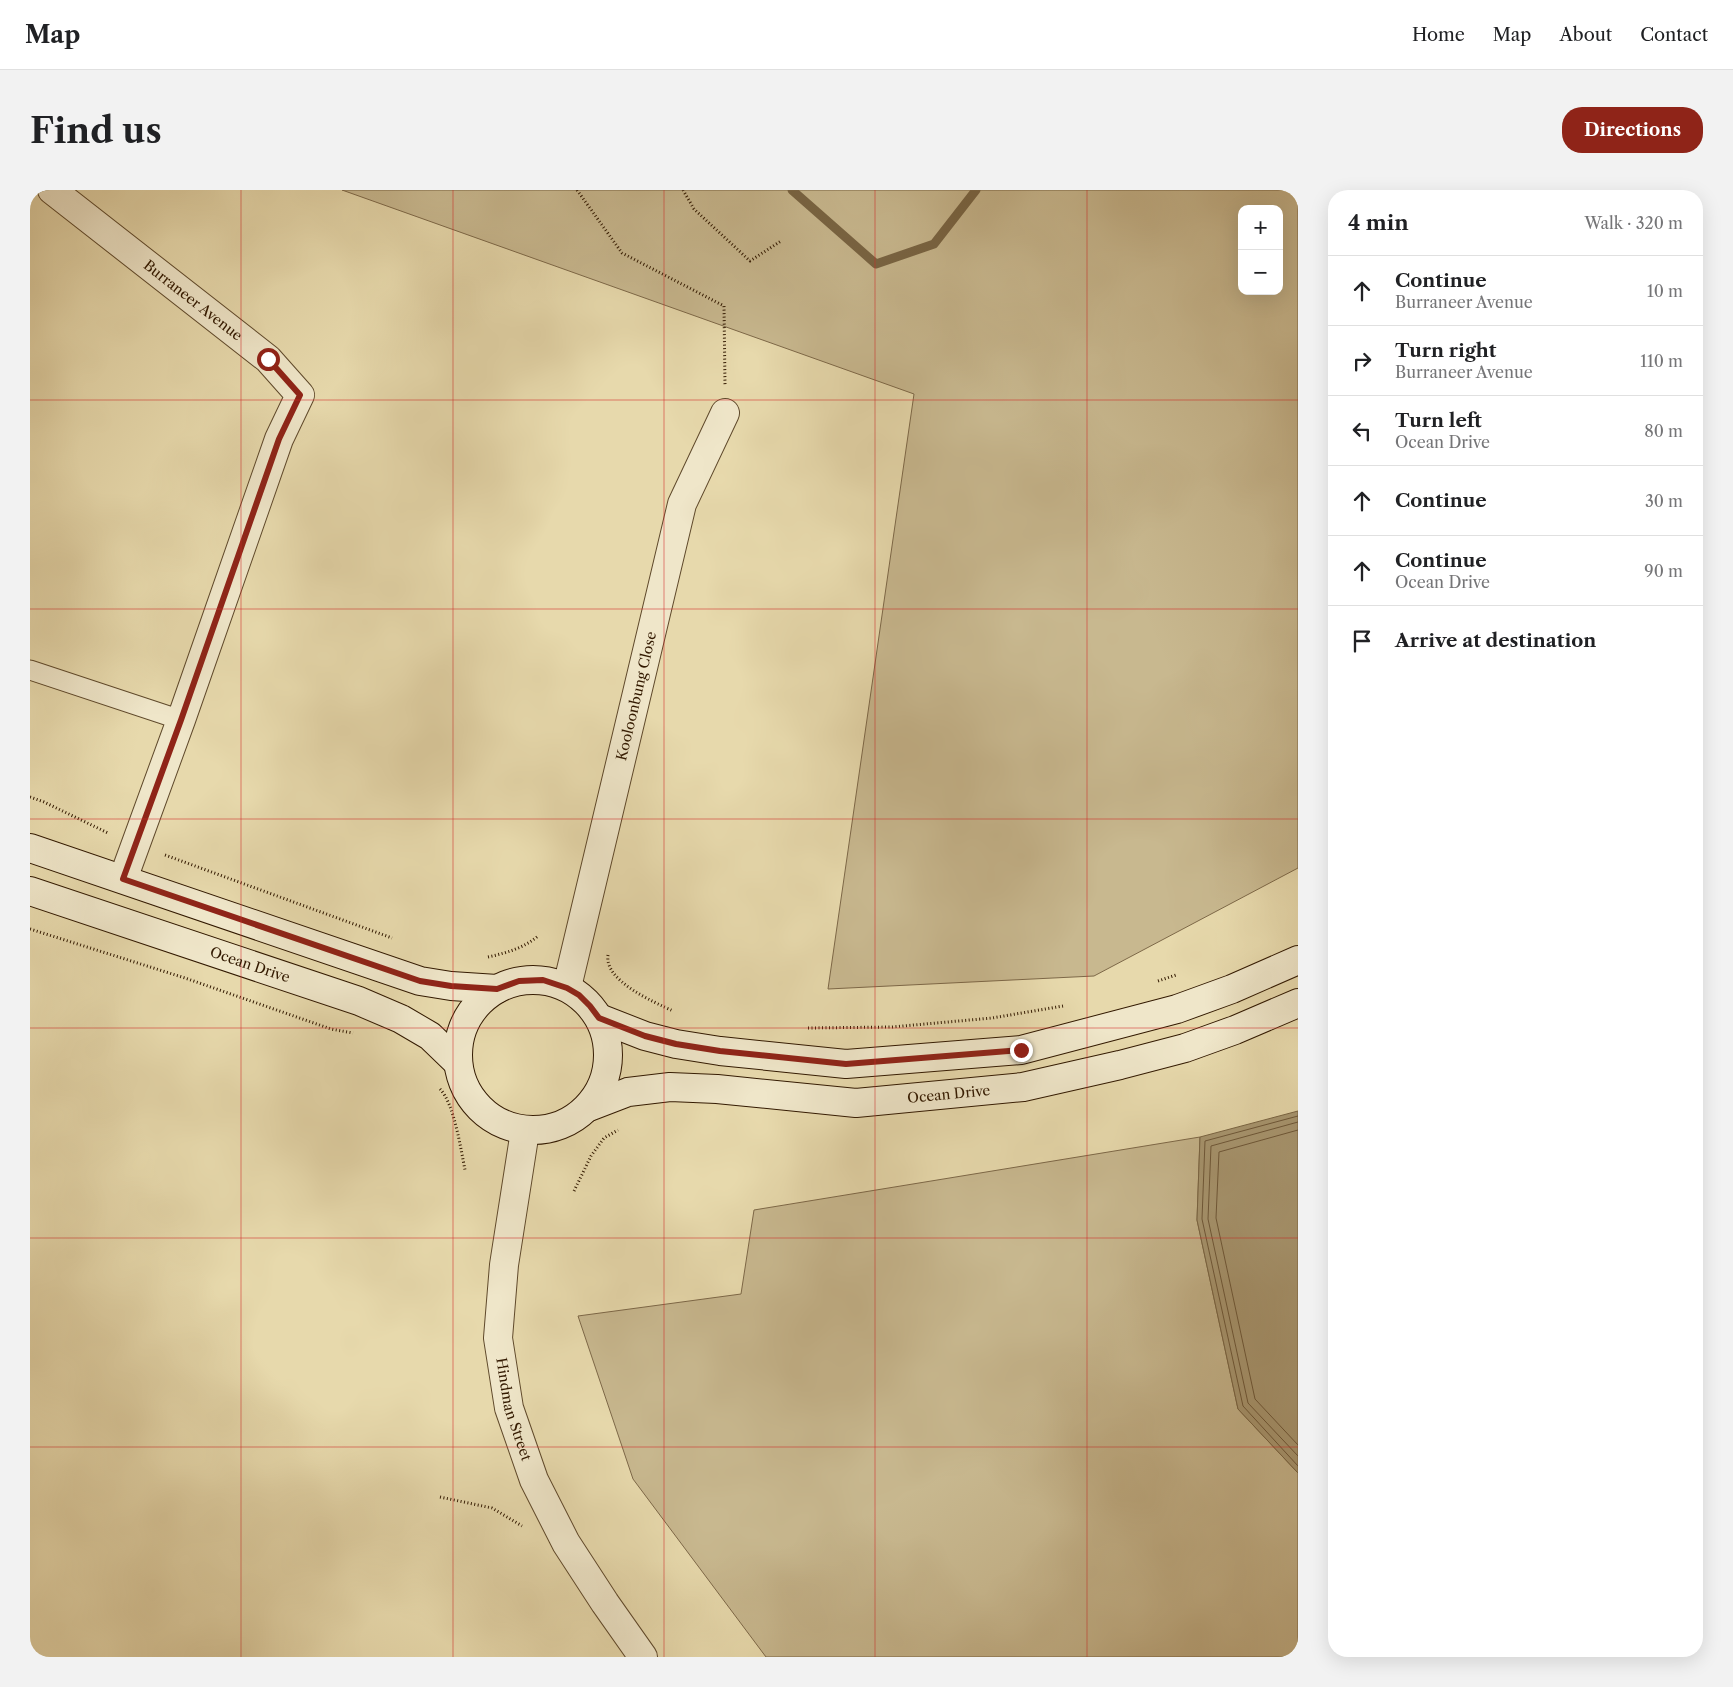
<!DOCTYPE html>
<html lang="en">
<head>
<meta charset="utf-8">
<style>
	:root { --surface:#fff; --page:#f2f2f2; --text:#202124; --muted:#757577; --line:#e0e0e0; --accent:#8f2418 }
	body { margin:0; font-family:"Libre Caslon Text",serif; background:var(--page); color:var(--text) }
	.controls { position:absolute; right:15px; top:15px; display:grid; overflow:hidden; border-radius:10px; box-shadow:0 5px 20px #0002 }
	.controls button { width:45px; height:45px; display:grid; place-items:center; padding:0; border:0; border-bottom:1px solid var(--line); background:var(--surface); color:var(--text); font:25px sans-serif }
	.stop { position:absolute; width:15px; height:15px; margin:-11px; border:4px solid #8f2418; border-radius:50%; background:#fff }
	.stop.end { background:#8f2418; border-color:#fff; box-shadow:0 1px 5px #0008 }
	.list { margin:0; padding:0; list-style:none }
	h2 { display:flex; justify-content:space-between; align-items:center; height:65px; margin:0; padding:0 20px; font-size:21px }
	h2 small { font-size:16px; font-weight:400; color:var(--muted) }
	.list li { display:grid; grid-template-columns:32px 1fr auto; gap:15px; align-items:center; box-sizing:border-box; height:70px; padding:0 20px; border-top:1px solid var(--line) }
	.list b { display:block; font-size:19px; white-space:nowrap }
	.list p { margin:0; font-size:16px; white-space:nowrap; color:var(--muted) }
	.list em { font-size:16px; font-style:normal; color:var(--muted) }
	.icon { flex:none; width:28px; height:28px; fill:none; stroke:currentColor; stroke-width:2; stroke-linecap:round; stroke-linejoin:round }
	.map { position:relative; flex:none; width:1268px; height:1467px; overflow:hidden; border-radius:20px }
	header { display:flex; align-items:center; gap:30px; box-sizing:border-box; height:70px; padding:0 25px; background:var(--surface); border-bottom:1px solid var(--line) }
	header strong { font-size:24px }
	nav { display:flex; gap:28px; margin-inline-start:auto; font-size:18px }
	.intro { display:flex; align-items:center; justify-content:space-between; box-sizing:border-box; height:120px; padding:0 30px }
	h1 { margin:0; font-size:35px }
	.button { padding:12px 22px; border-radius:20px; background:var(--accent); color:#fff; font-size:18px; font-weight:700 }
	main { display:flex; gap:30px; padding:0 30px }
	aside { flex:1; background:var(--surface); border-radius:20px; box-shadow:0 5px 20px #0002 }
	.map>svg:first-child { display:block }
</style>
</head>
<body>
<header>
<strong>Map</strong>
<nav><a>Home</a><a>Map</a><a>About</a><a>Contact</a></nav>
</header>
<div class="intro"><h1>Find us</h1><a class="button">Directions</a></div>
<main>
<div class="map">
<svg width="1268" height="1467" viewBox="0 0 1268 1467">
	<rect width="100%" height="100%" fill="#e7d9ac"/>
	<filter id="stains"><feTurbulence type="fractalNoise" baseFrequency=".004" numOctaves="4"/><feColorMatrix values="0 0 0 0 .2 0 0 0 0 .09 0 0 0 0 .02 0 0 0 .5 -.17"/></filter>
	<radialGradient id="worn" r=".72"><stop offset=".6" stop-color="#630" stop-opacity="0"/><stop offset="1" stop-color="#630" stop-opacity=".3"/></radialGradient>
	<path fill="#c8b88f" stroke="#7d6848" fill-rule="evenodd" d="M312,0h956v678l-204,108 -266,13 86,-595zM1212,19h37v82h-37z
		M1170,947l-3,83 41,189 60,64v184h-532l-133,-178 -55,-163 163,-22 13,-84z"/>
	<path fill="#a99872" stroke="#796544" d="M1268,921v362l-60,-64 -41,-189 3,-83z"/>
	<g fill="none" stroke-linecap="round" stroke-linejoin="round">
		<path stroke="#6e5839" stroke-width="1" d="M1268,926l-93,25 -3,78 41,187 55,60
			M1268,932l-87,24 -3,73 40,184 50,53
			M1268,940l-79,22 -3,66 39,181 43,46"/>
		<path stroke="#796544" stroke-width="9" d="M762,0l84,74 58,-20 42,-54"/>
		<g stroke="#5f492b" stroke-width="21">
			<path id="service" d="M0,480l151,50"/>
		</g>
		<g stroke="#5f492b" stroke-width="30">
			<g id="minor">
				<path id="s1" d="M22,0l216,169 32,36 -21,44 -98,281 -58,159"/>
				<path id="s2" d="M537,797l115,-483 43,-91"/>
			</g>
		</g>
		<g stroke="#5f492b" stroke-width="30">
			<g id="tertiary">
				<path id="s3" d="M495,941l-21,134 -6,73 11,70 25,72 32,63 39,60 38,54"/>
			</g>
		</g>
		<g stroke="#321900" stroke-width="30">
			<g id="secondary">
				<path d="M0,658l390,133 31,5 46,3"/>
				<path id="s4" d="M0,701l329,110 42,18 29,17 28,27"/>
				<circle cx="503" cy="865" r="75"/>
				<path d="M569,828l46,18 31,8 44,7 126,13 175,-14 156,-41 55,-20 66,-29"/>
				<path id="s5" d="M559,917l39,-15 42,-5 47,2 139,14 167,-16 97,-22 65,-17 50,-18 63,-27"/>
			</g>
		</g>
		<path stroke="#321900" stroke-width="3" stroke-dasharray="1 2.5" stroke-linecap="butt" d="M547,0l45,63 102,53 1,79
			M653,0l11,19 56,52 31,-20
			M0,607l14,5 64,31
			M135,665l227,83
			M0,739l155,49 146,51 22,4
			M578,765c-4,26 46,47 65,56
			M458,767c18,-4 36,-9 50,-21
			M1128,791l18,-6
			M778,838l84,-1 100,-9 71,-12
			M410,899c14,14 21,61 25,81
			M544,1001l17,-35 13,-18 14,-8
			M410,1307l52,11 30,18"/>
		<use href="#service" stroke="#efe6c9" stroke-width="19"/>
		<use href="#minor" stroke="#efe6c9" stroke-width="28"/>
		<use href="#tertiary" stroke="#efe6c9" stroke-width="28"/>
		<use href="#secondary" stroke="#efe6c9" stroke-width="28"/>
	</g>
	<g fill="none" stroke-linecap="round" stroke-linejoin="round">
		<path stroke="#8f2418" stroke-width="6" d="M238,169l32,36 -21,44 -98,281 -58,159 297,102 31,5 46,3 22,-8 24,-1 24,8 12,7 11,11 9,12 46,18 31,8 44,7 126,13 175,-14"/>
	</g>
	<path fill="none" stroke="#d62828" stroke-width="1" stroke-opacity="0.55" d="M211,0v1467M423,0v1467M634,0v1467M845,0v1467M1057,0v1467M0,210h1268M0,419h1268M0,629h1268M0,838h1268M0,1048h1268M0,1257h1268"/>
	<g text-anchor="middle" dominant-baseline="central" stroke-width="4.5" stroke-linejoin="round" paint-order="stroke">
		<g font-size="14" fill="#321900" stroke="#efe6c9">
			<text stroke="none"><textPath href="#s1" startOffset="179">Burraneer Avenue</textPath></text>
			<text stroke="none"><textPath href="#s2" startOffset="299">Kooloonbung Close</textPath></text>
			<text stroke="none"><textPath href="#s4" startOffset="232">Ocean Drive</textPath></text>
			<text stroke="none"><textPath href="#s5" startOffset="364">Ocean Drive</textPath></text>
			<text stroke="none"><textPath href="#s3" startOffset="282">Hindman Street</textPath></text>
		</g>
	</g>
	<rect width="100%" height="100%" filter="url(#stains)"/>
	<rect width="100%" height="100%" fill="url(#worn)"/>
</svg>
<div class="controls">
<button>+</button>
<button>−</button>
</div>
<div class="stop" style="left:238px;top:169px"></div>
<div class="stop end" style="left:991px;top:860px"></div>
</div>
<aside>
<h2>4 min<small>Walk · 320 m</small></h2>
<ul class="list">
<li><svg class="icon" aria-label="ahead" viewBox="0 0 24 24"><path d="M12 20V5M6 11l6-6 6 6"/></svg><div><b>Continue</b><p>Burraneer Avenue</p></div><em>10 m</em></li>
<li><svg class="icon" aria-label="right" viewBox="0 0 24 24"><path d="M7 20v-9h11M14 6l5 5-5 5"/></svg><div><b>Turn right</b><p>Burraneer Avenue</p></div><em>110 m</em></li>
<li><svg class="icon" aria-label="left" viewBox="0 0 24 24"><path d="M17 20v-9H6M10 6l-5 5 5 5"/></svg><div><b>Turn left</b><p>Ocean Drive</p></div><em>80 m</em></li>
<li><svg class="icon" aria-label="ahead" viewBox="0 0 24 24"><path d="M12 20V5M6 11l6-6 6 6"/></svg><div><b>Continue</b></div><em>30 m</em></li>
<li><svg class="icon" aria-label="ahead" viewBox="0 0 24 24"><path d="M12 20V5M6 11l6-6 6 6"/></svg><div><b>Continue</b><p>Ocean Drive</p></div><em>90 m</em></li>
<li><svg class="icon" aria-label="arrive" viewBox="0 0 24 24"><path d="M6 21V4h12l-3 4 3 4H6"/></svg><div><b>Arrive at destination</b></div></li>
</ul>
</aside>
</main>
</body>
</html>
